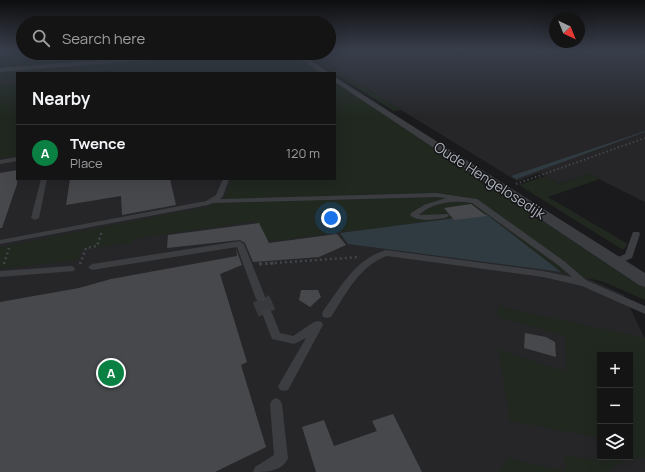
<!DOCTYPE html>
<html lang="en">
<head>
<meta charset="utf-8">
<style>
	:root { --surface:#141415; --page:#212122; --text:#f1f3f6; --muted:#9d9ea0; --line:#333334; --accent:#0b8043 }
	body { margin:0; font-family:Manrope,sans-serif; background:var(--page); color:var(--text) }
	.controls { position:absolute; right:12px; bottom:12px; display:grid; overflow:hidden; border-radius:0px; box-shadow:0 4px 16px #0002 }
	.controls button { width:36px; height:36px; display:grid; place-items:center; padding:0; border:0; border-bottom:1px solid var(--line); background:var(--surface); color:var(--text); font:20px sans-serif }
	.compass { position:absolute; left:549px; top:12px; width:36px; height:36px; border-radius:50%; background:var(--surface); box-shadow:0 4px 16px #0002; rotate:137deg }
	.you { position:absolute; left:331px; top:218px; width:14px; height:14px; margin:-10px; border:3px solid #fff; border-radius:50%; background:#1a73e8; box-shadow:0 0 0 6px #1a73e833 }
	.badge { display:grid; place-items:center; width:26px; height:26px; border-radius:50%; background:var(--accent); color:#fff; font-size:13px; font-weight:700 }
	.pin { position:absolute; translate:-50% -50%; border:2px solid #fff; box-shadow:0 1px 4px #0006 }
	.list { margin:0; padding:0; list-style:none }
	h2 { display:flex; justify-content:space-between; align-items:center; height:52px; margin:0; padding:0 16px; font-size:17px }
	h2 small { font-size:13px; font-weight:400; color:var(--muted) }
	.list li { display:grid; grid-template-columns:26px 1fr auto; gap:12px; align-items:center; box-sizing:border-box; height:56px; padding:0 16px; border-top:1px solid var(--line) }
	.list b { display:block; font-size:15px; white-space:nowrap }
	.list p { margin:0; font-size:13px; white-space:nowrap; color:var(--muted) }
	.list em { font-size:13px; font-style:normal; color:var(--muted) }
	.icon { flex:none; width:22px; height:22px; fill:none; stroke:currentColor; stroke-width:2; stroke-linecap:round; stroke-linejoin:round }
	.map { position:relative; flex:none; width:645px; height:472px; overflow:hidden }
	.search { position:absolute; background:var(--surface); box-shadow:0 4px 16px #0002; left:16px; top:16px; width:320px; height:44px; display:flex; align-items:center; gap:10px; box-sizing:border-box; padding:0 14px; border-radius:22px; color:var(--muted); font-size:15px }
	.panel { position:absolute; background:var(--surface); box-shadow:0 4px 16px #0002; left:16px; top:72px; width:320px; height:108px; border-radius:0px }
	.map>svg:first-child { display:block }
</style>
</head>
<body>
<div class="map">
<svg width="645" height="472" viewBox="0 0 645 472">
	<rect width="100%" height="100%" fill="#1a1a1c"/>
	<path fill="#262629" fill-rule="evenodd" d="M329,50h117l14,4 81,-4h104v152l-56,-28 -30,10 -20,-11 -22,8 -209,-128h21z
		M17,78v101h318l104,-7 150,107 35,16 21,44v133h-645v-393zM600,355h30v102h-30z"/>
	<path fill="#202820" d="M0,50h23v3h31l-5,1 -4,7 38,-1 17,-3 -5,-4h101l-196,16v-6l4,-2 -4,-2z
		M446,50h95l-81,4z
		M220,53h74l30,20h-209l-2,-3 -31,3h-65v6l-17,1v-9z
		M302,53h6l93,57 -7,1z
		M335,80l310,205v15l-41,-18 -43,-10 -75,-58 -221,28 -10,-21 -121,18 -1,4 -51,6 -4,11 -78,9v-22l212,-41 13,-10 7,-17h103z
		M17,82v74l-17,2v-75z
		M589,174l11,5 -52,18 80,47 -5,6 -104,-65 26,-9 14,8z
		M498,306l147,32v119l-22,4 -14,11h-110l9,-14 58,13 -2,-16 38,6 -1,-4h29v-102h-30v98l-5,-16 -85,-16 -12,-72 68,23 -1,-36 -67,-19z"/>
	<path fill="#303b41" d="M54,53l20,2 21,-2 6,4 -18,3 -41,1 4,-6z
		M645,131v1l-129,47 -5,-3z
		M486,214l75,58 -213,-28 -8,-11z"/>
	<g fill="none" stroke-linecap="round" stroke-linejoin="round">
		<path stroke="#303b41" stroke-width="2" d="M0,55l23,-2"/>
	</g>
	<path fill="#47484c" d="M17,170v14l-15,44h-2v-55z
		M70,179h100l6,26 -54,10 -1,-19 -55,9z
		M471,204l16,12 -33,4 -10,-12z
		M259,223l10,20 68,-9 9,11 -27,12 -66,5 -8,-19 -5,-3 -73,8 1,-13z
		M236,249l6,16 -22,9 27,88 -6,3 25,82 -51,25h-215v-170l79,-14 32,-9 126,-23z
		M301,290h17l3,7 -11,10 -11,-7z
		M525,333l21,4 9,5 1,15 -32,-9z
		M393,414l29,58h-106l-14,-45 22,-7 10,26 43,-15 -5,-10z"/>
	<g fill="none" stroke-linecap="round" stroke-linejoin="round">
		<path stroke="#37393c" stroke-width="18" stroke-dasharray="18 9" stroke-linecap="butt" d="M261,299l6,14"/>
		<path stroke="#414448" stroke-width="1" stroke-dasharray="1 1.5" stroke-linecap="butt" d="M31,60l5,-7"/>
		<path stroke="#414448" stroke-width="2" stroke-dasharray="1.5 2.5" stroke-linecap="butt" d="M516,184l129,-46"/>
		<path stroke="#414448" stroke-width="2.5" stroke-dasharray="2 3" stroke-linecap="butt" d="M4,264l5,-16
			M80,264l6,-16 11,-2 5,-15
			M260,264l100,-7"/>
		<path stroke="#414448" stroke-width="3" stroke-dasharray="2.5 3.5" stroke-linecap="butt" d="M259,264l15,-1"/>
		<path fill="#3b3d41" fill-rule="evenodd" d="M17,157v4l-17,3v-4z
			M41,179h6l-8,39 -4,2 -4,-2z
			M223,179h6l-6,17 -3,3 216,-6 41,6 87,62 22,19 59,26v8l-63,-28 -39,-9 -156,-21c-28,10 -41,38 -56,61l-4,1 -4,-1 -1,-3 1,-3c18,-24 32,-52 63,-61l157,21 29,6 -14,-12 -86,-62c-18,-3 -39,-1 -53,12l29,-1 1,2 -4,2c-10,1 -27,5 -35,-3l1,-2 13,-8 22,-7 -10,-1 -223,6 -5,2 -208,39v-4l206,-39 10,-6z
			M633,232h6l1,2 -8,24 -14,6h-6l-1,-2 1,-2 13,-6z
			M240,241l4,3 22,55 -2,2 -3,1 -3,-1 -2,-2 -19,-52 -145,23 -4,-3 4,-3z
			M71,266l3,1 1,2 -1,2 -74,6v-6z
			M267,309l3,1 2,3 8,20 13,3 21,-14 4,-1 4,1 1,3 -35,65 -4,1 -4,-1 -2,-4 28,-48 -12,6 -22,-5 -10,-26 2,-3z
			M276,398l4,2 2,4 6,54c-6,14 -22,14 -35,14l2,-5 19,-12 -4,-51 2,-4z"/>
		<path fill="#3b3d41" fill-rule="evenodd" d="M186,53h28l-3,2 -211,17v-4z
			M292,53h8l30,20h-9z
			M335,77l310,196v14l-6,-2 -304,-203z"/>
	</g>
	<linearGradient id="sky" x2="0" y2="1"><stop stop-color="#0e0e0f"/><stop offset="0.43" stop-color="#383e4b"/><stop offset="1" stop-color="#383e4b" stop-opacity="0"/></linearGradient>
	<rect width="645" height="116" fill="url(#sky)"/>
	<g text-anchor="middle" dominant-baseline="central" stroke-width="3" stroke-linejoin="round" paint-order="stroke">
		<g font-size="14" fill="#adb3bc" stroke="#151517">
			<text transform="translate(490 180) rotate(33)">Oude Hengelosedijk</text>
		</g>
	</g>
</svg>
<div class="controls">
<button>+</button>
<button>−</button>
<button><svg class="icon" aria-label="layers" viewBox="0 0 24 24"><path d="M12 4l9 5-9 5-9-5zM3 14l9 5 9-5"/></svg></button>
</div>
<svg class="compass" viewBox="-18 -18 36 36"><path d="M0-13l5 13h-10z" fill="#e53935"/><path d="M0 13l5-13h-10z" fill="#9d9ea0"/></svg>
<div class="you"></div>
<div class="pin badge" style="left:111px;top:373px">A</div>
<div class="search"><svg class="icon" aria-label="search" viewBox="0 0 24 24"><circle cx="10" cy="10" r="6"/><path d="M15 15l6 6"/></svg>Search here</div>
<section class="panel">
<h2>Nearby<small></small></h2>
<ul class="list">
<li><span class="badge">A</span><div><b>Twence</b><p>Place</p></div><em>120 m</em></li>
</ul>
</section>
</div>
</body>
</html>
